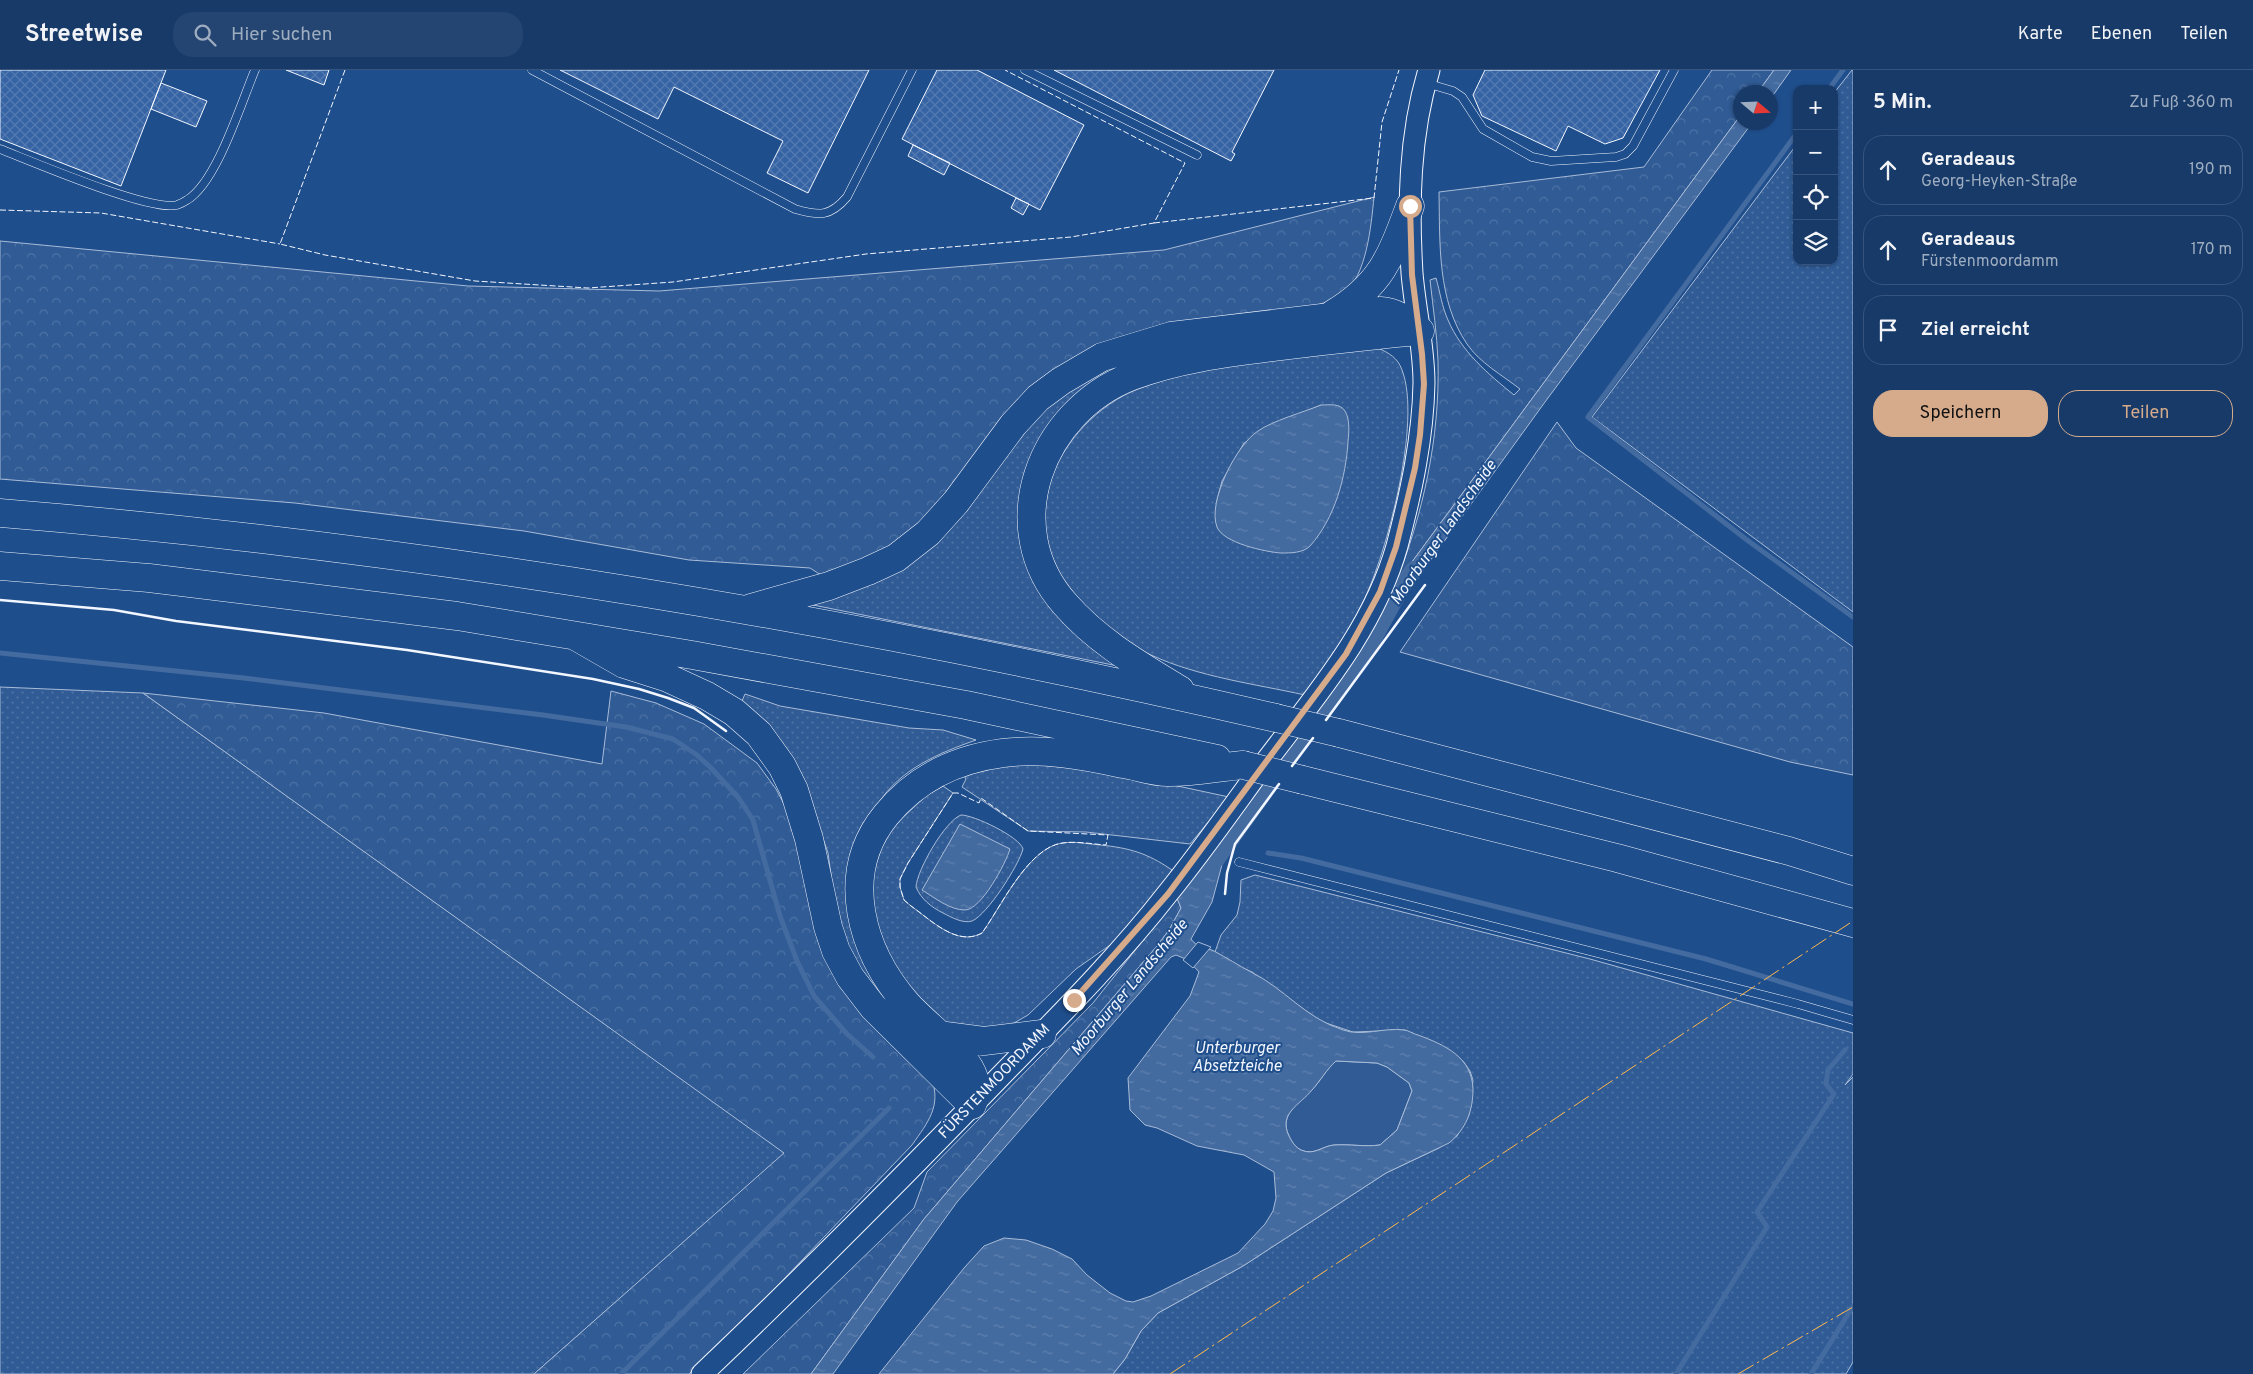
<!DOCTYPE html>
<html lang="de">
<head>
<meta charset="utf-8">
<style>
	:root { --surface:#173a69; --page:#244571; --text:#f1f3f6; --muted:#9eadc0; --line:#36547d; --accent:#d6ab8b }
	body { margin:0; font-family:Overpass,sans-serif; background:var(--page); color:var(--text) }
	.controls { position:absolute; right:15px; top:15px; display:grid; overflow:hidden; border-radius:10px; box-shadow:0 1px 4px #0004 }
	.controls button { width:45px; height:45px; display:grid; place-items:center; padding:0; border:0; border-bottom:1px solid var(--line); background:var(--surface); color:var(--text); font:25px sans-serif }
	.compass { position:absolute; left:1733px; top:15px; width:45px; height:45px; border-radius:50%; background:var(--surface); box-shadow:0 1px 4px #0004; rotate:109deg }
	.stop { position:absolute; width:15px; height:15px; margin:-11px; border:4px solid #d6ab8b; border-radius:50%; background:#fff }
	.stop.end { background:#d6ab8b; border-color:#fff; box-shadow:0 1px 5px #0008 }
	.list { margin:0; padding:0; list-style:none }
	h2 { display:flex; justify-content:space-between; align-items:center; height:65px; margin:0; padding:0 20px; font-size:21px }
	h2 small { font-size:16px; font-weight:400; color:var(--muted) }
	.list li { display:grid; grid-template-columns:32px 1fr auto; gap:15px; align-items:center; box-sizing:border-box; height:70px; margin:0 10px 10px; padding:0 10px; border:1px solid var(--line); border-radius:20px }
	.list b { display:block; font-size:19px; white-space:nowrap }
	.list p { margin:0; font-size:16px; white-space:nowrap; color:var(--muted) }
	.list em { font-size:16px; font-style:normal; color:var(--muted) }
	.actions { display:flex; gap:10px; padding:15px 20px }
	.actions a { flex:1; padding:11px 0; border:1px solid var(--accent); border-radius:20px; text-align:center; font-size:18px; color:var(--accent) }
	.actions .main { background:var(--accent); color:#111 }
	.icon { flex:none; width:28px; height:28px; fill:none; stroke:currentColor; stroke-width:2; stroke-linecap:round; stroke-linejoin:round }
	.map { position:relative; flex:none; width:1853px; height:1304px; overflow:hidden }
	header { display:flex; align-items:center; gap:30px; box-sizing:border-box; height:70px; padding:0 25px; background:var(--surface); border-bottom:1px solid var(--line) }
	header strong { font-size:24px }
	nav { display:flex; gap:28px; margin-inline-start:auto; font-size:18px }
	.search { width:350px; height:45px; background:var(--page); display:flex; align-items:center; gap:12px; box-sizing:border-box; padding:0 18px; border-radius:20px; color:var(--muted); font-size:19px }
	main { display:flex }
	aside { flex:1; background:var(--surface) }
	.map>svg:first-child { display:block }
</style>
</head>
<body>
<header>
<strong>Streetwise</strong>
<div class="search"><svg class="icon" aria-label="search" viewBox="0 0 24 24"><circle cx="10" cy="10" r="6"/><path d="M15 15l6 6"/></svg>Hier suchen</div>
<nav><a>Karte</a><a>Ebenen</a><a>Teilen</a></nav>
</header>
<main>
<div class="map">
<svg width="1853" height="1304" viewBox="0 0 1853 1304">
	<defs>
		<pattern id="grass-dots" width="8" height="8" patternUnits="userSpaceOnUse" patternTransform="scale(1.25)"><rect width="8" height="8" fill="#305b95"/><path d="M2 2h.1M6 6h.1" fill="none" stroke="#4e73a5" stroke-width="1.8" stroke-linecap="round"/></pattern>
		<pattern id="forest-crowns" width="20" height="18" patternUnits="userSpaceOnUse" patternTransform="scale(1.25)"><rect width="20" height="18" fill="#305b95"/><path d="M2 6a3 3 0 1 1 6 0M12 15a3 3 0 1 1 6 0" fill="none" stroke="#4e73a5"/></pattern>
		<pattern id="water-ripples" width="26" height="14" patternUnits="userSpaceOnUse" patternTransform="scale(1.25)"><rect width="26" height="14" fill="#446ba0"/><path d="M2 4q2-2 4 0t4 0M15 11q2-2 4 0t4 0" fill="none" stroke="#5f81ae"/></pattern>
		<pattern id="building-cross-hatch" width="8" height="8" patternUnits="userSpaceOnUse" patternTransform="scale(1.25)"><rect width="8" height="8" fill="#3563a3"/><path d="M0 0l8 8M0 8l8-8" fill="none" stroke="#537ab1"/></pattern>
	</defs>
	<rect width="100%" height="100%" fill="#1f4e8c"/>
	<path fill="url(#grass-dots)" stroke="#a8bbd7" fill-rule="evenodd" d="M1852,0h1v542l-261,-195 205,-273v117h37v-168z
		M1378,278c11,5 20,10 24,22 20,51 -15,183 -39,232 -16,33 -37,63 -58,93 -50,-11 -106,-18 -154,-40 -41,-18 -102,-68 -106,-116 -2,-19 0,-38 5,-56 12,-41 49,-79 88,-94 76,-29 160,-33 240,-41zM1321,335l-105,99 6,-23 22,-38 46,-25z
		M1136,286l-57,45 -56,130 95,135 -315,-63 201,-146 27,-33 23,-23 27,-20z
		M0,617l143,6 642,460 -251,221h-534z
		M745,624l35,12 129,22 34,2 33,10c-37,13 -76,29 -98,64 -10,17 -16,39 -23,58l55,158 -31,-18 -32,-48 -14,-65 -5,-36 -22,-65 -69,-86 5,-1z
		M1025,694l78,6 126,27 -39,47 -104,-12 -58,-1 -66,-44 4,-8 -3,-5 23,-6z
		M943,716l10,7 -45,70 -8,16v8l4,13 7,6c20,14 46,41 71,27 19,-26 46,-85 80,-90 12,-2 26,1 38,2 30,3 47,8 72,25l-12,19 -47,54 -37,26 -48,46 -21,12 -41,3 -27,-10 -15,-12 -46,-66 -7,-64 14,-40 14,-17 28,-26z
		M961,745c13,0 59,22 62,34 -4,16 -36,66 -51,72 -9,3 -21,-4 -29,-8 -12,-6 -22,-14 -27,-26 1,-17 29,-66 45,-72z
		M1255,805l335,84 263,74v41l-8,11 8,-8v285l-7,12h-733l12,-15 16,-28 17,-18 85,-47 143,-93 53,-25 18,-12 12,-21 4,-35 -3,-9 -7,-10 -58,-31 -52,2 -33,-11 -68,-49 -17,-7 -20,-13 6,-17 16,-20 3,-13 1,-22z"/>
	<path fill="url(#forest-crowns)" stroke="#a8bbd7" d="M1712,0h62l-16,22h-18v24l-345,469c28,-71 45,-147 43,-224 -1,-27 -5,-54 -8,-81l6,-2c4,14 6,29 12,42 13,31 40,54 66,75l6,-6c-18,-14 -40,-26 -53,-45 -30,-44 -27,-101 -28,-152l205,-25z
		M1374,127c-3,29 -7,78 -31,98 -6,5 -18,7 -25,10l-236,51 -173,185 -85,36 -14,-9 -121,-8 -165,-29 -229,-28 -295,-24v-238l468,45 191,5 505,-41z
		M1557,352l19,26 277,199v128l-63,-13 -390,-110z
		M611,621l45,12 48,21 53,39 19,26 20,38 14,66 121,184c11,29 -3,45 -19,68l-173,181 -50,48h-155l250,-221 -641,-460 181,20 278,51z
		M1177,828l4,10 -12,22 -12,16 -233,273 -113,155h-68l171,-166 13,-36 166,-169z"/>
	<path fill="#305b95" stroke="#a8bbd7" d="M1336,991l41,2 10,4 22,16 3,8 -15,39 -17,15c-15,2 -31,-1 -46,0 -12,1 -20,11 -33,5 -6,-3 -9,-8 -12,-14 -12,-24 15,-35 28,-52 7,-9 10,-15 19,-23z"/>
	<path fill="url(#water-ripples)" stroke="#a8bbd7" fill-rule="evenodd" d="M1774,0h17l-20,28 -1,-6h-12z
		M1740,46v6l12,1 -207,279 -139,192 -11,-9z
		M1321,335c9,0 19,-2 24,6 5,8 4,22 3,30 -2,36 -13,77 -38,105 -7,7 -19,7 -29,7 -15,-1 -58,-10 -64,-26 -10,-25 20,-83 41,-96 14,-10 46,-19 63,-26z
		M960,754l50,25c-4,14 -29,61 -45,61 -15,0 -30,-12 -43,-20z
		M1224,766l11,8 -12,17 -11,41 -21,37c5,8 15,8 23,12 13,7 24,14 37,21 33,16 54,46 92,58 20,7 41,-3 61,0 4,0 9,4 14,5 27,10 54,22 55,54 0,22 -7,40 -24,54l-63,30 -143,93 -85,47 -17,18 -16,28 -12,15h-234l85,-106 20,-22 20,-8 22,2 26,9 20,10 15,16 23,18 16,8 7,1 18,-6 87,-43 27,-29 8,-13 3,-13 -2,-26 -30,-17 -47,-9 -40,-18 -12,-3 -15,-15 -2,-32 62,-82 9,-24 -11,-12 -12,-5 -5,2 -214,245 -124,172h-22l113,-155 233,-273 12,-16 12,-22 -4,-10zM1336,991l41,2 10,4 22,16 3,8 -15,39 -17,15c-15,2 -30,-1 -46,0 -12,1 -20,11 -33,5 -6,-3 -9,-8 -12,-14 -11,-23 11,-31 23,-46 9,-10 14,-20 24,-29z"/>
	<path fill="#1f4e8c" stroke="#a8bbd7" d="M1198,872l13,5 -18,21 -10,-8z"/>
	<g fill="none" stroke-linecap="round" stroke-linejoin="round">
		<path stroke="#446ba0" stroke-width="5" d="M1829,19l14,-19
			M1797,63l-209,284 159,123 106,77
			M0,583l244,25 299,37 83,12 47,12 24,16 13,12 28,30 15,23 27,96 17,45 17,35 33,38 26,23
			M1268,783l33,5 405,101 147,45
			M621,1304l268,-266
			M1676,1304l91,-147 -10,-15 77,-118 -8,-10 2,-14 17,-20
			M1811,1304l42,-68"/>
		<path stroke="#446ba0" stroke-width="18" d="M1216,789l154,-215 30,-55 14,-19"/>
	</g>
	<path fill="url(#building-cross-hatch)" stroke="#f2f6ff" d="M0,0h166l-45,116 -121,-47z
		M286,0h43l-5,15z
		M560,0h309l-61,123 -41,-20 16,-32 -109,-54 -16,32z
		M937,0h40l107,55 -44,85 -138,-71z
		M1054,0h220l-42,82 3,2 -4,7z
		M1485,0h175l-37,68 -18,6 -37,-18 -12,25 -74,-35 -9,-21z
		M161,13l46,18 -11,26 -45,-18z
		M913,75l37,18 -6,12 -36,-19z
		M1016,128l13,6 -6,11 -12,-7z"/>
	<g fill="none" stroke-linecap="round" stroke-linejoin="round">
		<g stroke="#f2f6ff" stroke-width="9">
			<path id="service" d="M532,0l263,139c24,7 35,8 52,-12l65,-127
				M1025,0l172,85
				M1426,13l27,8 9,6 21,32 49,28 19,4 65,-4 9,-3 8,-8 41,-76
				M0,79c31,12 150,63 177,56 3,-1 7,-3 10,-5 30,-18 54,-97 68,-130
				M1239,792l559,142 55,16"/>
		</g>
		<g stroke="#f2f6ff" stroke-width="23">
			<path id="secondary" d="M702,1304c99,-94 195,-191 290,-289 60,-62 123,-124 176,-192 35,-43 66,-88 99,-133 50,-66 107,-132 130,-214 14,-53 26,-108 27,-163 0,-37 -9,-73 -12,-110 -4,-67 -3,-138 17,-203"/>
		</g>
		<g stroke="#f2f6ff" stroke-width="29">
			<path id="motorway" d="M1333,244c48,-29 58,-57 77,-108
				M0,443c430,35 856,108 1276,205
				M0,496l149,12 308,38 235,39 274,50 251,54
				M751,538l78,-22 39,-15 28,-13 32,-25 28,-31 57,-77 25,-27 23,-17 41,-24 69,-21 210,-25c16,1 26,10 39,20
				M577,567l47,27 44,14 39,18 27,16 25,22 23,32 12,24 15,49 19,88 8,24 14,26 23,30 99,98c5,-12 5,-24 -2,-36 -11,-20 -46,-46 -63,-65 -46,-53 -69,-130 -21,-189 30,-37 70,-56 117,-62 40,-5 80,2 120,11 14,2 30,8 44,8 25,1 51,-5 76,-7
				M1180,620c-41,-25 -83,-49 -115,-86 -69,-78 -24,-193 67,-228 45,-17 93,-23 141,-29 49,-6 97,-12 147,-16
				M1339,663l450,118 64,20
				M1303,710l314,78 236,65
				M938,965l46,6 58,-7"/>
		</g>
		<use href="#service" stroke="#1f4e8c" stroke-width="8"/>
		<use href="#secondary" stroke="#1f4e8c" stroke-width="21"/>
		<use href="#motorway" stroke="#1f4e8c" stroke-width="28"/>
		<g stroke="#f2f6ff" stroke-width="29" stroke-linecap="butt">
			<path id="motorway-bridge" d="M1276,648l63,15
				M1243,695l60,15"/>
		</g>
		<use href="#motorway-bridge" stroke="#1f4e8c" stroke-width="28"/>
		<path stroke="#f2f6ff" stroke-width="1" stroke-dasharray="6 2.5" stroke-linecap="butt" d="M345,0l-65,174 45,11 150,26 113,7 85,-6 193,-28 205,-17 83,-14 31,-60 -180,-93
			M0,140l101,3 179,31
			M1154,153l220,-25 8,-76 17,-52
			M953,723h5l21,10 2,-5 47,33 80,4 -2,10c-14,-1 -29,-4 -43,-2 -35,4 -62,64 -81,90 -25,14 -51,-13 -71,-27l-7,-6 -4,-13v-8l8,-16z"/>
		<path stroke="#f2f6ff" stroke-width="2.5" d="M0,530l114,10 62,11 231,29 186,29 46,10 29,9 26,10 32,23
			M1326,650l99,-135
			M1292,696l21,-28
			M1225,824l2,-21 8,-29 44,-60"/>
		<path stroke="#ffb74d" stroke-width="1" stroke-dasharray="18 4 2.5 4" stroke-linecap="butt" d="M1170,1304l683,-453
			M1738,1304l115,-67"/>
	</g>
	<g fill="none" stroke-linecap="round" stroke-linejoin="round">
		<path stroke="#d6ab8b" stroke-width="6" d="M1074,930l94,-106 178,-240 34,-62 16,-45 19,-79 5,-33 4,-51 -2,-30 -10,-79 -2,-69"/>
	</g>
	<g text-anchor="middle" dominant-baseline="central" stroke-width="4" stroke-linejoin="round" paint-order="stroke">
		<g font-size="15" fill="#f2f6ff" stroke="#1f4e8c">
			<text transform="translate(995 1012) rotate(-46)">FÜRSTENMOORDAMM</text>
		</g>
		<g font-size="16" font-style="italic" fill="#f2f6ff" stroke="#1f4e8c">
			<text transform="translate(1444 463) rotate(-55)">Moorburger Landscheide</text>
			<text transform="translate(1130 918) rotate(-50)">Moorburger Landscheide</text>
			<text x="1237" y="979">Unterburger<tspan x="1237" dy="18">Absetzteiche</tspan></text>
		</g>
	</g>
</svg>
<div class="controls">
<button>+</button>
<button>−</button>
<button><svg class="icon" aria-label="locate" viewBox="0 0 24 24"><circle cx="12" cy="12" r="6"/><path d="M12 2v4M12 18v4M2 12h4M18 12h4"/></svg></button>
<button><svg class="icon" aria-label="layers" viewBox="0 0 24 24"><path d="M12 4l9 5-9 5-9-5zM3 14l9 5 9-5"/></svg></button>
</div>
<svg class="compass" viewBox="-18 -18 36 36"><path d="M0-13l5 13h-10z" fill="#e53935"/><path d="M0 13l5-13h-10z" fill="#9eadc0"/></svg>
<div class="stop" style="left:1410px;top:136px"></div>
<div class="stop end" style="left:1074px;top:930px"></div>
</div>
<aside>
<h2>5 Min.<small>Zu Fuß · 360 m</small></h2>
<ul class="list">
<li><svg class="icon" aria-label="ahead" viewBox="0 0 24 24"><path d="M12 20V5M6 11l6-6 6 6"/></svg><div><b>Geradeaus</b><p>Georg-Heyken-Straße</p></div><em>190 m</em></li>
<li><svg class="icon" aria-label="ahead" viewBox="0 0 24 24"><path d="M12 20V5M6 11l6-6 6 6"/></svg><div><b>Geradeaus</b><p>Fürstenmoordamm</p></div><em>170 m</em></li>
<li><svg class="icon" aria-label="arrive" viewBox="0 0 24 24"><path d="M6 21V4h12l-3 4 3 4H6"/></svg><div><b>Ziel erreicht</b></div></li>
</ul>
<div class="actions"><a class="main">Speichern</a><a>Teilen</a></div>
</aside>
</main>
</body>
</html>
